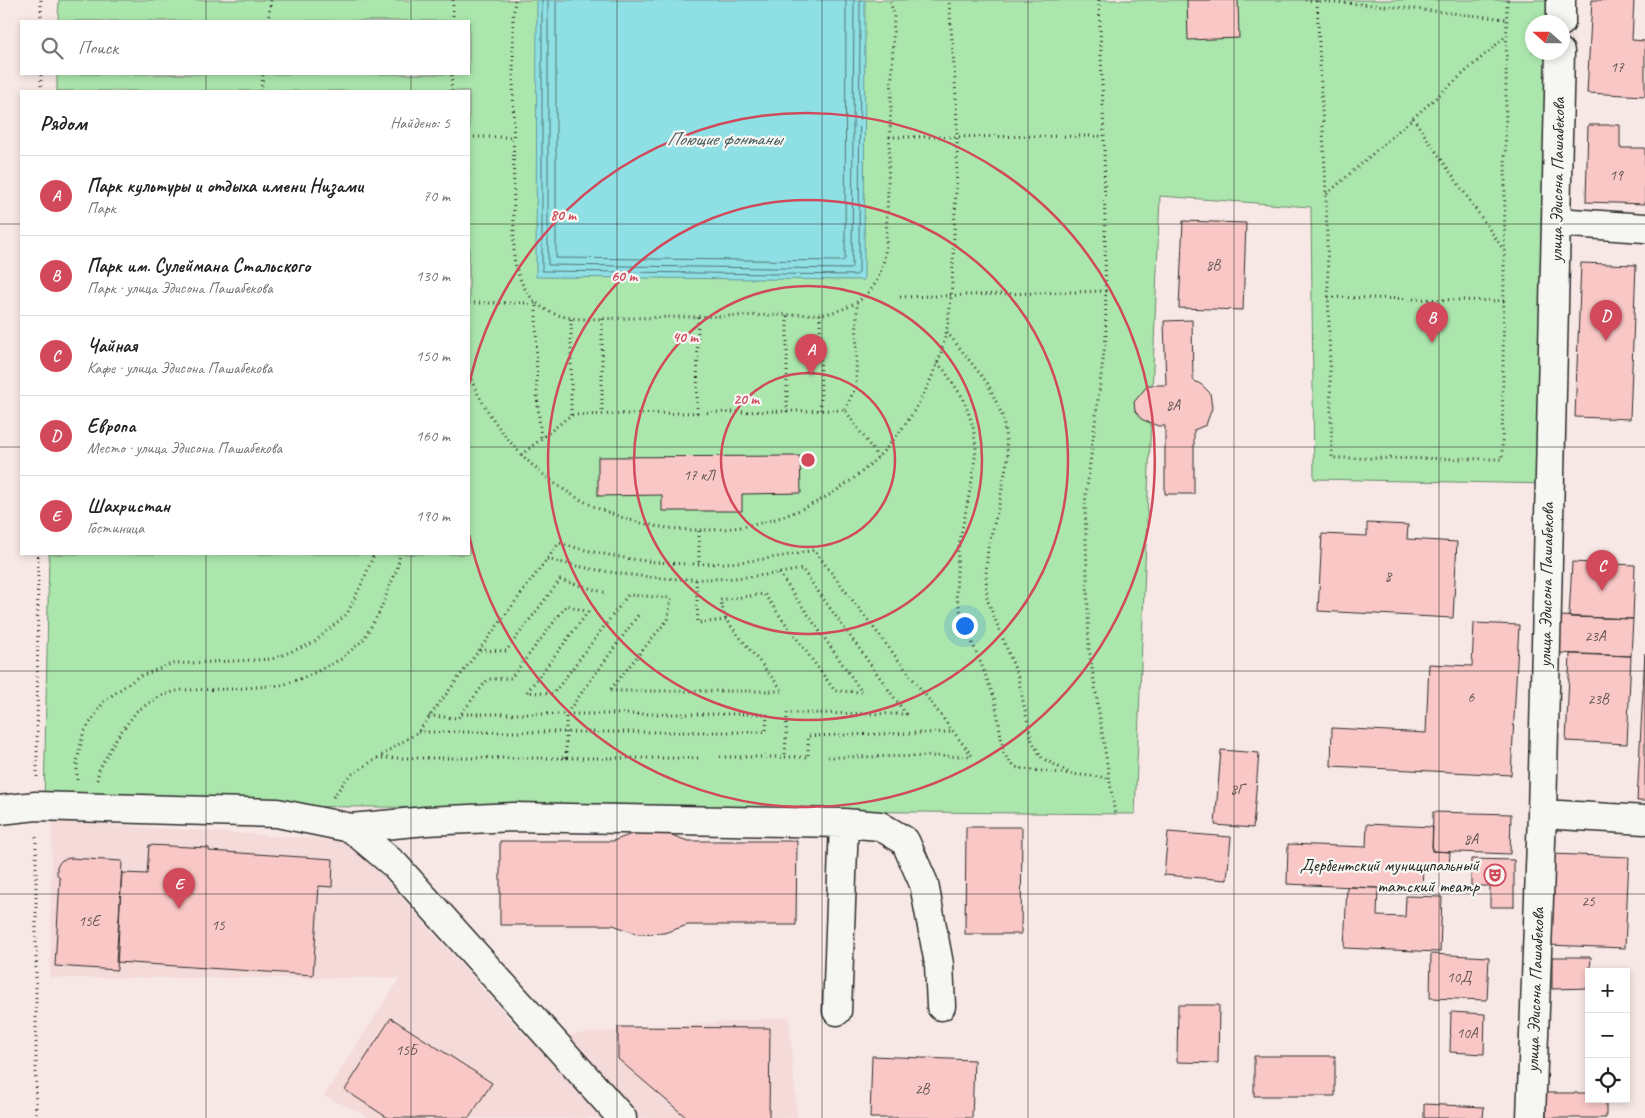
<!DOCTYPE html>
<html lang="ru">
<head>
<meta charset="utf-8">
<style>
	:root { --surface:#fff; --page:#f2f2f2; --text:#222; --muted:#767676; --line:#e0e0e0; --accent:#d1495b }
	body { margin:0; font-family:Caveat,sans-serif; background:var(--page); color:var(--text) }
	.controls { position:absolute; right:15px; bottom:15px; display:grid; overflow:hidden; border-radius:0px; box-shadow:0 2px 8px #0003 }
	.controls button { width:45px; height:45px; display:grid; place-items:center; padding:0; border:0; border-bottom:1px solid var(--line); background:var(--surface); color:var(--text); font:25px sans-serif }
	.compass { position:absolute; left:1525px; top:15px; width:45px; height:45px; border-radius:50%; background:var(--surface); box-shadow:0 2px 8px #0003; rotate:291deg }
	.you { position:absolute; left:964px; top:625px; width:18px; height:18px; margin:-12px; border:4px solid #fff; border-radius:50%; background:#1a73e8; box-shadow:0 0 0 8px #1a73e833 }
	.badge { display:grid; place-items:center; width:32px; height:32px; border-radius:50%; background:var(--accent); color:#fff; font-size:16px; font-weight:700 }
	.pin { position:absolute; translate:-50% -41px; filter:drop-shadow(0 1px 2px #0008) }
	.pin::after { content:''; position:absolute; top:26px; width:18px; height:15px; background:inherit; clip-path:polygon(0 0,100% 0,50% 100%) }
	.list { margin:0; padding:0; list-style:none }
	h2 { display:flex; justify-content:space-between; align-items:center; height:65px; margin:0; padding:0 20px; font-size:21px }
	h2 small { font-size:16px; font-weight:400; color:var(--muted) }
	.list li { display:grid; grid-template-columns:32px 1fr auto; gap:15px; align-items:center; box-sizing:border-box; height:80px; padding:0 20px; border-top:1px solid var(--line) }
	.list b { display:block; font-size:19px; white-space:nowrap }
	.list p { margin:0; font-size:16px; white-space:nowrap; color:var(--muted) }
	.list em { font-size:16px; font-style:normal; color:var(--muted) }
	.icon { flex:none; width:28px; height:28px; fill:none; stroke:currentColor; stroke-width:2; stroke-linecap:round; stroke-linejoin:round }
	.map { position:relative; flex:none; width:1645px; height:1118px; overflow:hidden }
	.search { position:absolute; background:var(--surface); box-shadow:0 2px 8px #0003; left:20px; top:20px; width:450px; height:55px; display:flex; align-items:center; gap:12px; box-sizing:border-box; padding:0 18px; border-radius:0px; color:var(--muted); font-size:19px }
	.panel { position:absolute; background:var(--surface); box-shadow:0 2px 8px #0003; left:20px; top:90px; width:450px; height:465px; border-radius:0px }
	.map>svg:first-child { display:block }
</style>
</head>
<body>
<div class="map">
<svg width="1645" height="1118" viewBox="0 0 1645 1118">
	<rect width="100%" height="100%" fill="#f7e8e5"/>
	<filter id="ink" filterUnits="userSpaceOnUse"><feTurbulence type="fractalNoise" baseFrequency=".02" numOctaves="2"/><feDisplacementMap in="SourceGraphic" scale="10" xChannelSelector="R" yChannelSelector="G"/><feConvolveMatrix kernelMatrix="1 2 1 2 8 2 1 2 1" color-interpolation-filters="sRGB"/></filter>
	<g filter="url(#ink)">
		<path fill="#f4dad8" d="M52,821l299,20 176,197 262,-21 8,101h-426l-47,-22 76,-118h-350z"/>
		<path fill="#abe6ac" stroke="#6b886c" d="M59,0h1501v22h-28v30l27,1 -11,431 -234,-5 -3,-272 -151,-11 -25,618 -1091,-10 5,-250h420v-463h-412v-17h412v-53h-411z"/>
		<path fill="#8ee0e5" stroke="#66989b" d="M537,0h328l-1,280 -328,-3z"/>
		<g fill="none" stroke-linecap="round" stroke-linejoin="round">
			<path stroke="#537375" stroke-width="1" d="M542,0v271l314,4 3,-2 1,-273
				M548,0v265l302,4 2,-3 2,-266
				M556,0v258l286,3 3,-2 1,-259"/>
		</g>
		<path fill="#f9c8c6" stroke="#2b2b2b" d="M1187,0h51l1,38 -51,2z
			M1592,0h42l-2,40 13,1v55l-58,-3z
			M1588,125h32v23h25v56l-59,-2z
			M1183,221l63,2 -3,87 -64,-2z
			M1581,263l55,2 -6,154 -55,-2z
			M1192,320l1,60 9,5 8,8 2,15 -6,17 -12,5v64h-29v-68h-7l-17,-7 -6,-8 -1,-9 14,-17h18l-2,-64z
			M800,456l1,37 -59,1v17h-80v-16l-64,1v-39z
			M1367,523l41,2 -1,14 50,3 -4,76 -135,-7 4,-77 45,2z
			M1572,562l63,3 -2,54 -64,-2z
			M1559,616l74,3 -2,37 -74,-3z
			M1474,623l45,2 -8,150 -180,-9 1,-38 94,5 3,-69 43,2z
			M1645,653v148h-8z
			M1570,654l61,2 -4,88 -61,-3z
			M1221,750l38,3 -6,75 -38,-3z
			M1433,812l78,2 -1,40 -78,-3z
			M1367,824l66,3 -1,24 18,1 -1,15 -26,-1 -1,24 -135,-6 1,-40 78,3z
			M966,827h56l-1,107h-56z
			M637,832h26l25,9h109l-1,84h-108l-24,8 -26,1 -25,-9h-113v-84h113z
			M1168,832l63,5 -4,43 -63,-5z
			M149,845l60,3v3l124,8 -1,28 -13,-1 -6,89 -197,-13 6,-89 25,1z
			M1551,854l78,3 -4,91 -77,-3z
			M70,858l52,3 -5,109 -62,-4 5,-87 -3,-5v-8l5,-6z
			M1471,859l43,1v47h-24v-21h-19z
			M1347,887l31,1 -1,28 28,1 1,-21 36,1 -2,55 -96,-4z
			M1431,954l58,3 -2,43 -57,-2z
			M1552,957h39l-2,31 -37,1z
			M1178,1005h41l-1,58 -41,-1z
			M1451,1012l34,2 -1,40 -34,-2z
			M391,1018l101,65 -23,35h-81l-43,-28z
			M618,1027l152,1 -1,90h-82l-69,-59z
			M872,1056l102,4 -2,58h-102z
			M1254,1056h81v40h-81z
			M1546,1093h43v6h17v19h-60z
			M1424,1104l60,3 -1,11h-59z"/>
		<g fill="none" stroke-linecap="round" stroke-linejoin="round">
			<g stroke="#2b2b2b" stroke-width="31">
				<path id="minor" d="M1561,22v-22
					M1556,222l89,6
					M0,810l36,-4 241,7 74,15 44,37 227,253
					M1542,814l103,6
					M844,823l36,3 25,15 19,43 15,80 2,42
					M351,828l75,-7 88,-4 330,6 -7,188
					M1531,1118l11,-304 18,-762"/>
			</g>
			<path stroke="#2b2b2b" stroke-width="3" stroke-dasharray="1 4" stroke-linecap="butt" d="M515,0l-2,20 1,238c8,40 29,60 70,61l241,-5c40,-8 58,-29 61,-70l8,-228 -4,-16
				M1099,0l5,136 2,200 -21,167 4,146 26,165
				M1305,0l81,6 121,13
				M1317,1l9,193 6,264 170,1 5,-459
				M41,21v-21
				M268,21l3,-21
				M453,21v-21
				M41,91v-17
				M261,91l2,-17
				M451,91l1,-17
				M1413,118l90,131
				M469,137h44
				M889,137l215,-1
				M1327,194l180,-159
				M900,297l206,-6
				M1328,297l176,4
				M469,303h67l1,93 4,41
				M820,314l1,97
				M602,319v95
				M947,332l41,52 15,33 5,39 -9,49 -11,42 -2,27 1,25 30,75 15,67 10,17 26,14
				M937,363l7,7 19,28 10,28 3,23 -3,26 -15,75 -2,45 8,29 16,37 15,39 9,55 11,12 9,2 85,9
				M469,375c92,212 386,205 468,-11 16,-42 15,-86 17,-130 1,-33 4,-65 3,-98 0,-45 -5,-91 -8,-136
				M845,410l11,-24 1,-83
				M787,412v-97
				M697,413l1,-96
				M571,415v-96
				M521,455l50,-40 274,-5 33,47
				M699,531v34
				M547,559c87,22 168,27 255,10l104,145 -119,-1 -2,44
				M696,580l2,43 28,-3
				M480,650l26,1 54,-71 47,13
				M429,716l29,2 30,-39 23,-1 56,-73 21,7 -61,80 26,2 75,-99 43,3 -3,21 -59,72h174l-57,-71 -6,-20 44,-6 71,97 27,1 -83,-119
				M418,732h348l1,-18h-306
				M720,757h88v-21l145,-4
				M377,758h323
				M566,758v-44l73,-100
				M37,777l1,-223
				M77,780v-18l6,-28 21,-33 34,-24 33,-13 101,-5 41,-16 34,-29 17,-35 10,-25
				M97,780l2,-10 18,-33 20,-26 23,-15 20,-6 52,-1 51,-4 27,-10 31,-16 22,-19 16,-27 18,-44 3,-15
				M333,797l16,-21 69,-44 141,-189c92,26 163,27 255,7l158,206 -144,1
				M36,1118v-284"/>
			<use href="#minor" stroke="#f6f6f2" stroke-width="28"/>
		</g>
	</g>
	<path fill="none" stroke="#2b2b2b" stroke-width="1" stroke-opacity="0.55" d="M206,0v21M411,0v21M617,0v1118M822,0v1118M1028,0v1118M1234,0v1118M1439,0v1118M206,74v17M411,74v17M0,224h21M469,224h1176M0,447h21M469,447h1176M206,554v564M411,554v564M0,671h1645M0,894h1645"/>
	<g fill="none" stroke="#d1495b" stroke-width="2.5">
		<circle cx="808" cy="460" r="87"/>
		<circle cx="808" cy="460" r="174"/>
		<circle cx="808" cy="460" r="260"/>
		<path d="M469 385A347 347 0 1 1 469 535"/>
	</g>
	<defs>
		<g id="theatre-ring" transform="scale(1.125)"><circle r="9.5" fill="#f6f6f2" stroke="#d1495b" stroke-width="1.5"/><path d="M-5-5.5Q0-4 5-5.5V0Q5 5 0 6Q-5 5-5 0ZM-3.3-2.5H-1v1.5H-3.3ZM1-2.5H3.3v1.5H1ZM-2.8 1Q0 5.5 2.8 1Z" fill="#d1495b"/></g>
	</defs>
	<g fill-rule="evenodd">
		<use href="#theatre-ring" x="1495" y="875"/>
	</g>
	<g text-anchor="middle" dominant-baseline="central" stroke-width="4.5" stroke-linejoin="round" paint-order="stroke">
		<g font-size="15" fill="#5e5252">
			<text x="1617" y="67">17</text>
			<text x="1616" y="175">19</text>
			<text x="1213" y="265">8В</text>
			<text x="1173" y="405">8А</text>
			<text x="699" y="475">17 кЛ</text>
			<text x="1388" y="576">8</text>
			<text x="1595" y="636">23А</text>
			<text x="1471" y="697">6</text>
			<text x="1598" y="699">23В</text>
			<text x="1237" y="789">8Г</text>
			<text x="1471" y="839">8А</text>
			<text x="1588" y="901">25</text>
			<text x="89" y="921">15Е</text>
			<text x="218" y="925">15</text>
			<text x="1459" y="977">10Д</text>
			<text x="1467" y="1033">10А</text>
			<text x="406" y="1050">15Б</text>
			<text x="922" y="1089">2В</text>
		</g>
		<g font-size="18" fill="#2b2b2b" stroke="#f6f6f2">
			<text transform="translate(1557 180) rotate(-89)">улица Эдисона Пашабекова</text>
			<text transform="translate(1546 585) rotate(-89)">улица Эдисона Пашабекова</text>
			<text transform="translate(1535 990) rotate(-88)">улица Эдисона Пашабекова</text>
		</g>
		<g font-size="18" fill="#2b2b2b" stroke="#f6f6f2" text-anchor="end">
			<text x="1479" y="865">Дербентский муниципальный<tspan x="1479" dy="21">татский театр</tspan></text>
		</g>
		<g font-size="19" font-style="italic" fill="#44585a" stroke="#f6f6f2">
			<text x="724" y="139">Поющие фонтаны</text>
		</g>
	</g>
	<circle cx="808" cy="460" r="8" fill="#d1495b" stroke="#f6f6f2" stroke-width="2.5"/>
	<g font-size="15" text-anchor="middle" font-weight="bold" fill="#d1495b" stroke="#f6f6f2" stroke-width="4.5" stroke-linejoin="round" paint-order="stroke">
		<text x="563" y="220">80 m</text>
		<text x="624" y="281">60 m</text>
		<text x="685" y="342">40 m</text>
		<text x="746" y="404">20 m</text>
	</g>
</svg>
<div class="controls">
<button>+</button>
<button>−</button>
<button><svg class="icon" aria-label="locate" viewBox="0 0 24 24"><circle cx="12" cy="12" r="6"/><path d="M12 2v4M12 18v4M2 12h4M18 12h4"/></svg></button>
</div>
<svg class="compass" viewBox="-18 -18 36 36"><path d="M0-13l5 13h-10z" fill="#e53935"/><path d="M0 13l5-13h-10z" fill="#767676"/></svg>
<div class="you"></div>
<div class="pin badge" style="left:811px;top:375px">A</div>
<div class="pin badge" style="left:1432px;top:343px">B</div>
<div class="pin badge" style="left:1602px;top:591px">C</div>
<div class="pin badge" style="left:1606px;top:341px">D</div>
<div class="pin badge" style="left:179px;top:909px">E</div>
<div class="search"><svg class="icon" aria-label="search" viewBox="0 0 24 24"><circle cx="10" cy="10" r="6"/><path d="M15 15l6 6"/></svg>Поиск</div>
<section class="panel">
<h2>Рядом<small>Найдено: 5</small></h2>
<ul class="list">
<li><span class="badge">A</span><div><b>Парк культуры и отдыха имени Низами</b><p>Парк</p></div><em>70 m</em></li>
<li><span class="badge">B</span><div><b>Парк им. Сулеймана Стальского</b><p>Парк · улица Эдисона Пашабекова</p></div><em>130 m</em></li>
<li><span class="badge">C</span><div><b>Чайная</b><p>Кафе · улица Эдисона Пашабекова</p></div><em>150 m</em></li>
<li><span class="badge">D</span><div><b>Европа</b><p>Место · улица Эдисона Пашабекова</p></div><em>160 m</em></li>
<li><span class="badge">E</span><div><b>Шахристан</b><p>Гостиница</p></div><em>190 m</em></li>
</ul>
</section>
</div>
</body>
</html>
